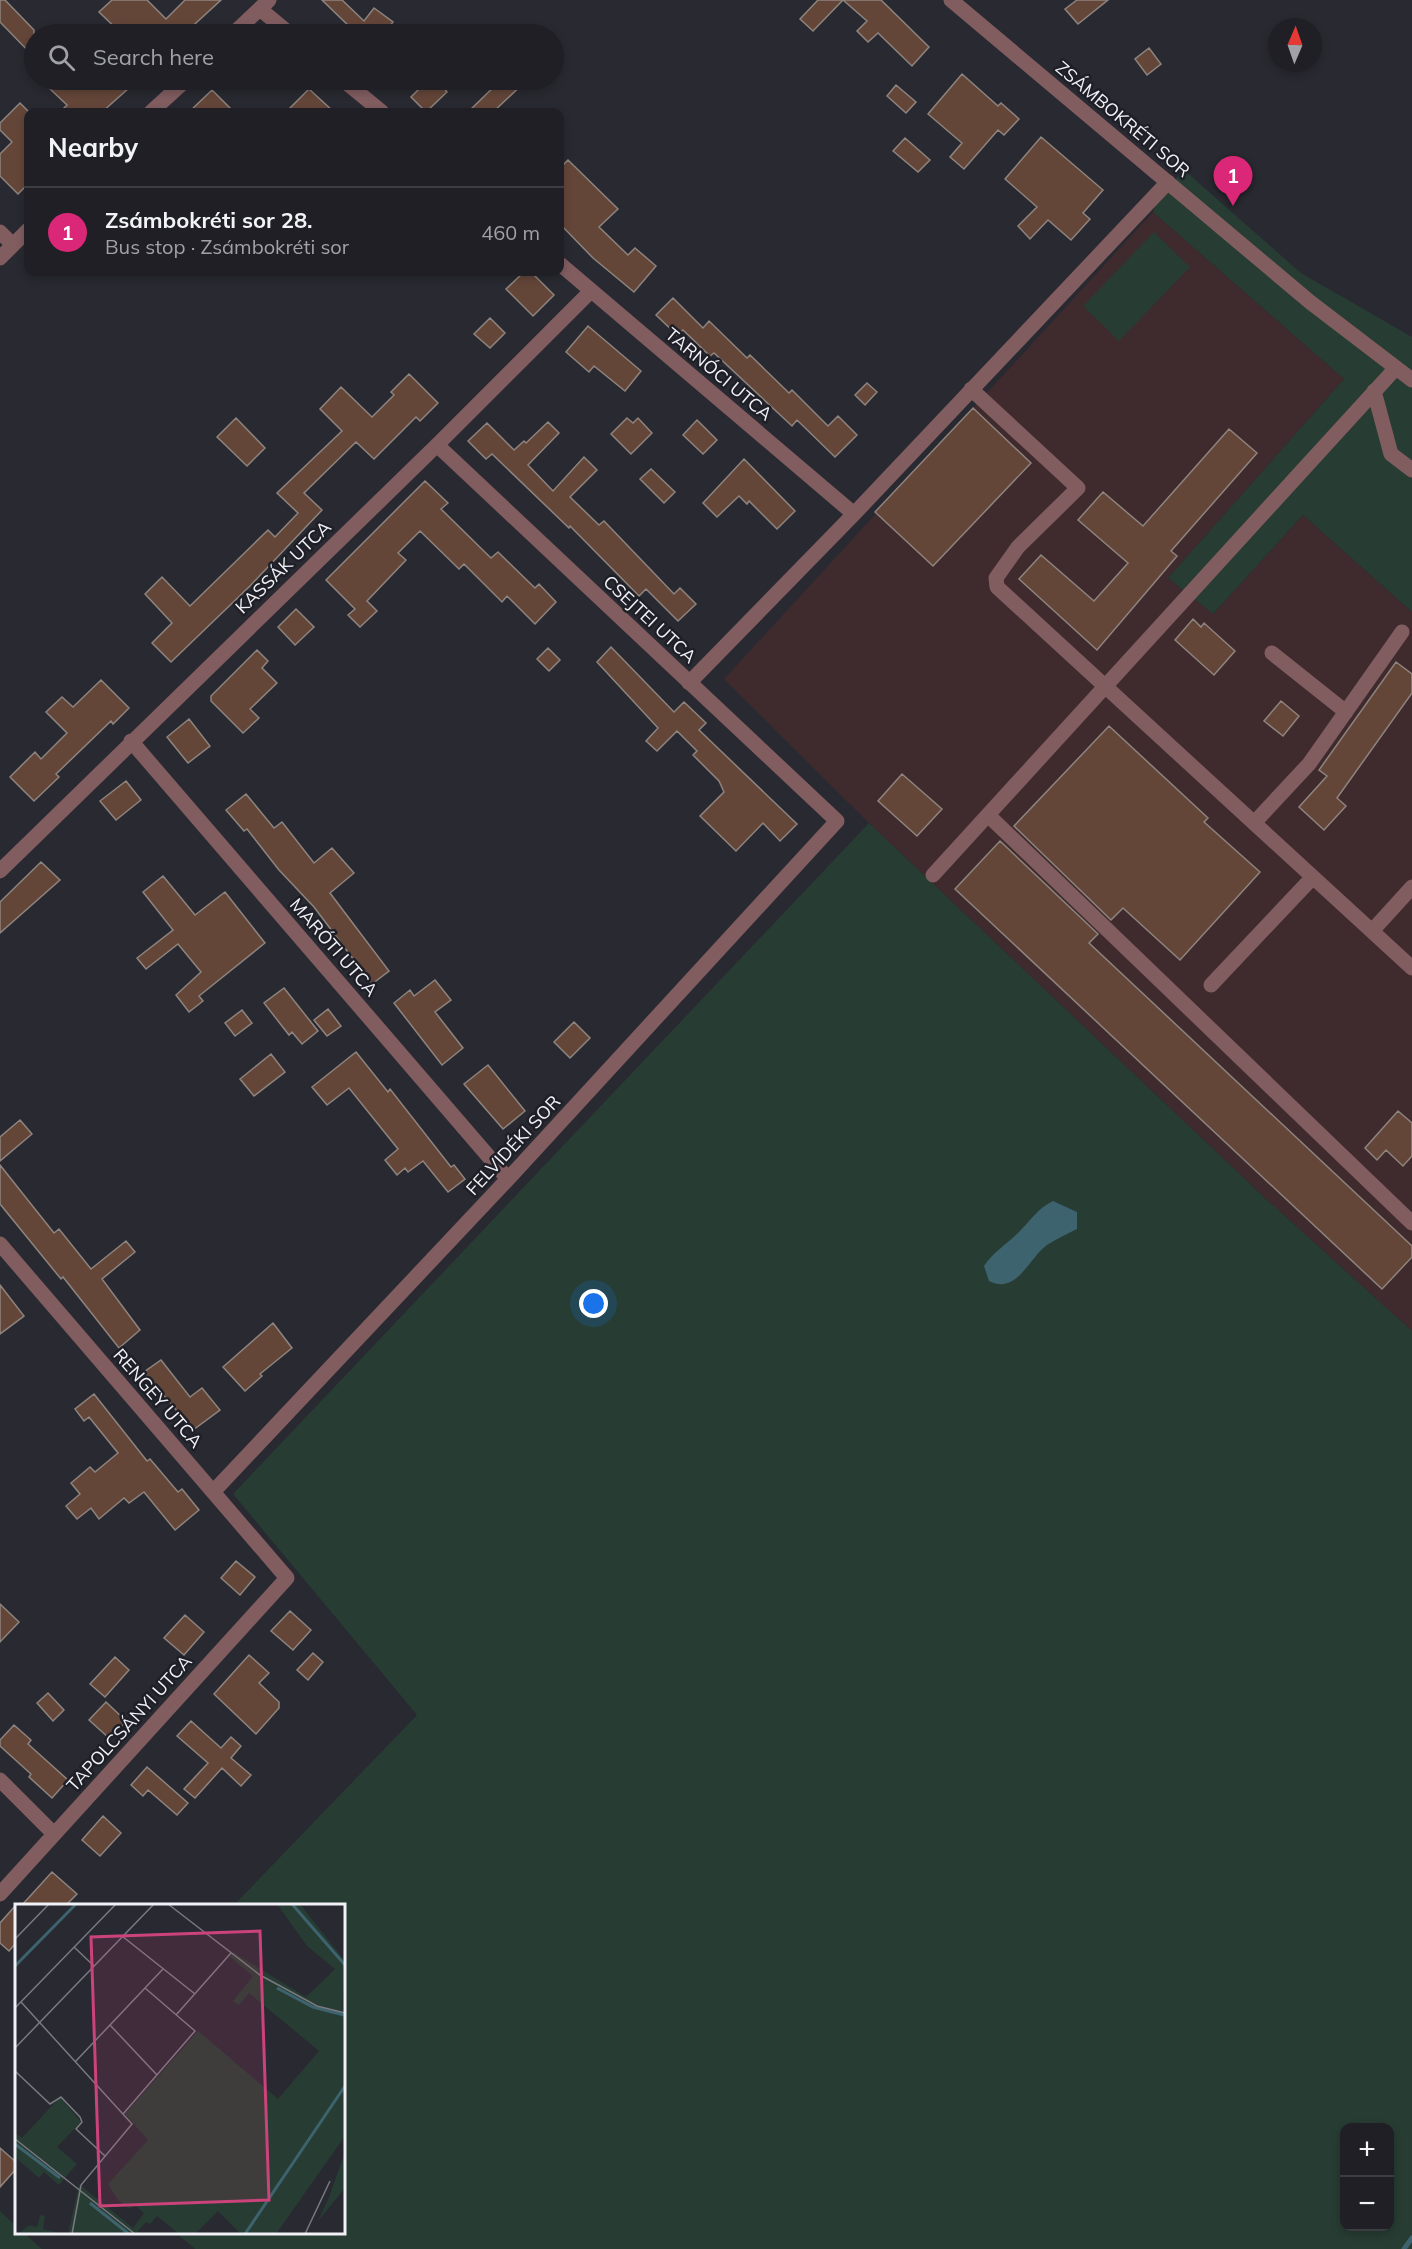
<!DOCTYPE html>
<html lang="en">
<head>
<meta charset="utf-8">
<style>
	:root { --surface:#1f1f25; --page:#27272d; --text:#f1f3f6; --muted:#a1a2a7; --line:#3c3d42; --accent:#db2777 }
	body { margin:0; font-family:Mulish,sans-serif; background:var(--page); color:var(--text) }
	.controls { position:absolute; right:18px; bottom:18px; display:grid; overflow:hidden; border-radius:12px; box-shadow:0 3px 9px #0003 }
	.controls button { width:54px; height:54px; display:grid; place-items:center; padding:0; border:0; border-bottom:2px solid var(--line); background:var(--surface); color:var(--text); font:30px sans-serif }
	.compass { position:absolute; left:1268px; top:18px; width:54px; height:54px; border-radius:50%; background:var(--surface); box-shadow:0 3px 9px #0003; rotate:2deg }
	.you { position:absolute; left:594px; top:1304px; width:21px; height:21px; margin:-15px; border:4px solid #fff; border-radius:50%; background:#1a73e8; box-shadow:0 0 0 9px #1a73e833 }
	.badge { display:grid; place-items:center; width:39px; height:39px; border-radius:50%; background:var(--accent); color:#fff; font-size:20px; font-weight:700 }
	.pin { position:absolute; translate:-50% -50px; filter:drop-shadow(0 2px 3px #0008) }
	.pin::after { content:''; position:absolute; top:32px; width:21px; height:18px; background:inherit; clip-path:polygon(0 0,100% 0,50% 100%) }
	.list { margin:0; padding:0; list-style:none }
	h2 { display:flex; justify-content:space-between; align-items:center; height:78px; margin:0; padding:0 24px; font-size:26px }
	h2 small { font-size:20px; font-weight:400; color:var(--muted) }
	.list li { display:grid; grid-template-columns:39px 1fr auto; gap:18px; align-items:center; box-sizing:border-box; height:90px; padding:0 24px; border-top:2px solid var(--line) }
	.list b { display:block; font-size:22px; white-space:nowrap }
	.list p { margin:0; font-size:20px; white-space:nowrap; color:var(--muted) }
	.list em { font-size:20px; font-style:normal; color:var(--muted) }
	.icon { flex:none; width:33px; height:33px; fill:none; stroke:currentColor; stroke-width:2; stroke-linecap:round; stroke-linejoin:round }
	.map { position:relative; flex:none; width:1412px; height:2249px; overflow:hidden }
	.search { position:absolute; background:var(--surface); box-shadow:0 3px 9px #0003; left:24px; top:24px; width:540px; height:66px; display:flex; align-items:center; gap:15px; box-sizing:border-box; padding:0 21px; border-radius:33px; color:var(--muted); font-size:22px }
	.panel { position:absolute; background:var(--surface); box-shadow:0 3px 9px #0003; left:24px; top:108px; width:540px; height:168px; border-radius:12px }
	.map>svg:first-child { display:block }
</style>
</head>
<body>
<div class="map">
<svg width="1412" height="2249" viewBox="0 0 1412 2249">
	<rect width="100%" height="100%" fill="#292931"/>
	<path fill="#3f2b2d" d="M1153,212l191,167 -176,199 45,36 90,-99 109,97v719l-147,-133 -396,-375 -145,-144z"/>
	<path fill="#273c32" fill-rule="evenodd" d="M1184,170l117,103 111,64v275l-109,-97 -90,99 -45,-36 176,-199 -191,-167 3,-11z
		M1154,232l36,35 -71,74 -36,-35z
		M869,823l396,375 147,133v918h-1217l-19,-16 168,-1v-326l-110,-1 183,-190 -184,-221zM1344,2128h46v98h-46z
		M0,2211l16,15v6l8,1 18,16h-42z"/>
	<path fill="#3d636f" d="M1053,1201l24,11v17c-10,5 -21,10 -30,16 -19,14 -30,50 -58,36l-5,-15c9,-14 23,-22 34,-33 12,-12 20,-25 35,-32z"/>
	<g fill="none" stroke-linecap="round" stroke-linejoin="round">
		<path stroke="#3d636f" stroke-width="5" d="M1404,2249l8,-11"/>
	</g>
	<path fill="#644639" stroke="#8e847f" stroke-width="1.5" d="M0,0h5l29,30v27l-34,-35z
		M112,0h35l19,19 19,-19h36l-37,34h-62l-23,-22z
		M322,0h20l22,21 10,-13 19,14 -9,12h-31l2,-2z
		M818,0h63l48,47 -17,19 -34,-33 -10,9 -11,-11 10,-10 -24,-21 -30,31 -13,-12z
		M1077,0h31l-30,24 -13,-15z
		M1149,48l12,16 -14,11 -12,-16z
		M962,74l36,32 3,-3 18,16 -15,16 -6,-5 -34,39 -14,-12 12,-14 -34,-29z
		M56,80h82l-36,32h-42l7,-7 -19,-18z
		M428,80h23l-8,7 4,5 -21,20 -15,-15z
		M501,80h26l-34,32h-25z
		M896,85l20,17 -10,11 -19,-17z
		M309,89l25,23h-48z
		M212,90l22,22h-45z
		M20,103l8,8v73l-10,10 -18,-18v-22l12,-12 -12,-12v-7z
		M1041,137l62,53 -20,23 7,6 -19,21 -23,-20 -18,19 -12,-13 19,-19 -32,-28z
		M905,138l25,22 -12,12 -25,-21z
		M568,160l50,49 -19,18 29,28 7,-7 21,18 -22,26 -41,-34 -33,-34v-56z
		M524,272h7l23,23 -21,21 -27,-27z
		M673,298l30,30 6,-7 38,37 3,-3 39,38 3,-3 36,36 10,-10 19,19 -22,22 -38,-37 -5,6 -78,-73 -4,3 -27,-26 -6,5 -21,-20z
		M490,318l15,15 -15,15 -16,-14z
		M588,326l53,45 -16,20 -31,-25 -5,6 -23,-20z
		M409,374l29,29 -18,18 -4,-4 -42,42 -18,-17 -52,51 18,17 -72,76 -79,76 -19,-19 20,-20 -27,-29 17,-17 28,29 78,-76 7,7 23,-24 -21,-20 65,-62 -22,-22 21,-22 31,30 22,-22 -3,-3z
		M867,383l10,9 -12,13 -10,-10z
		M973,408l58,55 -98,103 -58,-54z
		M236,418l29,30 -18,18 -30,-29z
		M627,418l6,5 5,-5 14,15 -21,21 -20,-20z
		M697,420l20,20 -14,14 -20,-19z
		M548,422l11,11 -31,32 25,26 31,-34 13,13 -27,27 29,28 5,-4 70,73 6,-6 16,16 -18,17 -32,-32 -7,7 -69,-70 -1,2 -77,-74 -6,5 -18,-18 19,-18 27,27 10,-9 2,2z
		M1229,429l28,24 -86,98 6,5 -80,94 -78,-71 22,-24 53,46 34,-38 -50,-43 25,-28 40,34z
		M744,459l51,52 -18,18 -28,-28 -2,3 -8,-8 -22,21 -14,-14z
		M651,469l24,23 -11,11 -24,-24z
		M425,481l23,22 -7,6 50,49 7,-6 37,36 4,-4 17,18 -21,22 -28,-28 -5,6 -38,-38 -5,5 -39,-38 -22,22 8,7 -39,41 10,10 -17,16 -12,-12 7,-6 -29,-29z
		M296,609l18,18 -19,18 -17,-18z
		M1193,619l8,8 3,-4 31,28 -21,24 -39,-35z
		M611,647l63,65 10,-10 22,21 -7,7 98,94 -17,17 -17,-18 -27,28 -36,-35 24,-24 -5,-11 -26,-26 4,-4 -20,-20 -20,20 -11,-10 12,-13 -61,-66z
		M548,648l12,12 -11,11 -12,-12z
		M257,650l11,11 -6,7 15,15 -27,26 9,9 -16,15 -32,-32v-5z
		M1396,662l16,12v19l-75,105 9,8 -22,24 -25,-23 28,-31 -8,-6z
		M101,680l28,28 -16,16 -2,-3 -55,53 3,3 -25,24 -24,-24 25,-25 6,7 26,-26 -21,-21 16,-15 11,10z
		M1281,701l18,15 -16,20 -19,-15z
		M189,719l21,27 -22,17 -21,-26z
		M1109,726l99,92 -4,4 56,50 -80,88 -57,-52 -12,12 -97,-94z
		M902,774l40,35 -25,27 -39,-35z
		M126,781l15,19 -25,20 -16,-19z
		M246,794l28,34 8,-6 32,41 18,-15 22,25 -24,20 59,78 -17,13 -58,-77 -35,-37 -32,-41 -3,2 -18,-21z
		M1000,841l98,93 -9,9 323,303v11l-30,32 -427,-400z
		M41,862l19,18 -60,53v-31z
		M163,876l32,39 30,-23 40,51 -66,53 4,5 -14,11 -13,-17 25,-23 -23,-28 -32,25 -9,-11 36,-28 -30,-38z
		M435,980l16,20 -16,12 28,36 -21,17 -48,-62 16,-13 4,6z
		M284,988l34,43 -16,13 -10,-12 -3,3 -25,-32z
		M328,1009l13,17 -14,10 -13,-16z
		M242,1010l10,13 -17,13 -10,-13z
		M574,1022l16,16 -20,20 -16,-16z
		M356,1052l32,40 2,-3 61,78 3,-2 11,14 -17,13 -25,-31 -15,11 -3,-4 -8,7 -12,-15 13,-11 -49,-61 -22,17 -15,-18z
		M271,1054l14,18 -31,24 -14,-17z
		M488,1065l37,46 -22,18 -39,-45z
		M1398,1111l14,12v33l-9,10 -17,-16 -9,10 -12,-12z
		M20,1120l12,14 -32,27v-24z
		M0,1165l54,68 5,-4 32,40 35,-28 9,11 -33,27 38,51 -21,18 -56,-71 -2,2 -61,-75z
		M0,1285l24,31 -24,18z
		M273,1323l19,25 -32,26 2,2 -17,15 -22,-24z
		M161,1360l29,37 12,-9 18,22 -27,20 -49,-58z
		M94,1394l53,67 3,-2 28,33 4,-3 17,21 -24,20 -31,-38 -15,11 -5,-5 -25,21 -8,-11 -14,11 -11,-13 14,-12 -9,-11 19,-16 5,5 23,-19 -29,-36 -5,4 -9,-12z
		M236,1561l19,16 -15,18 -19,-17z
		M0,1604l19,18 -19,20z
		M290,1611l21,19 -18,20 -22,-19z
		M185,1615l19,17 -20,23 -20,-17z
		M313,1653l10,9 -15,18 -11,-10z
		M249,1655l20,18 -10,10 20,19v6l-23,26 -42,-40z
		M115,1657l14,13 -24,27 -15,-13z
		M48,1693l16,17 -11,11 -16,-18z
		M106,1702l20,19 -16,18 -21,-19z
		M191,1721l30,27 10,-11 10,9 -10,12 20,17 -10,11 -19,-18 -27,30 -11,-9 24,-26 -31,-27z
		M14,1725l17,15 -3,4 40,36 -16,18 -23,-21 2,-3 -31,-28v-6z
		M147,1767l41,36 -11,12 -29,-25 -5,6 -12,-11z
		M103,1816l18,17 -21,23 -18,-16z
		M52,1872l25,22 -11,11h-44z
		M16,1905v38l-7,8 -9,-8v-20z
		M0,2148l16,14v7l-16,18z"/>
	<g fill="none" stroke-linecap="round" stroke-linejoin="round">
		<path stroke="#815d60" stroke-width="15" d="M951,0l359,302 102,78
			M260,9l30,25
			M233,34l36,-34
			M343,80l39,32
			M151,112l35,-32
			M0,232l13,13
			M0,258l28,-28
			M560,264l294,250
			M971,389l107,99 -60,59 -22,31 1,9 415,381
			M1374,391l17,63 21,16
			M1272,653l74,59
			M689,683l165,-169 314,-332
			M131,741l377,438
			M988,815l424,408
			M1254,823l55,-59 93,-132
			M0,871l437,-426 154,-154
			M933,875l462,-506
			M1372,931l40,-44
			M1211,985l102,-108
			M0,1244l287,334 -287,316
			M213,1492l295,-313 329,-358 -400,-376
			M0,1780l54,54"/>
	</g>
	<g text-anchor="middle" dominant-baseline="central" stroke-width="5" stroke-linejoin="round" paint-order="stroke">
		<g font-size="18" fill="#f1f1f7" stroke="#1f1f27">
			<text transform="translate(1123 119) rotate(40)">ZSÁMBOKRÉTI SOR</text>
			<text transform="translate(719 374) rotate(40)">TARNÓCI UTCA</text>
			<text transform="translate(283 567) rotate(-44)">KASSÁK UTCA</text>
			<text transform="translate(650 619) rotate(43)">CSEJTEI UTCA</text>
			<text transform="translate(334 947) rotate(49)">MARÓTI UTCA</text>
			<text transform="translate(513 1145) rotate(-47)">FELVIDÉKI SOR</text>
			<text transform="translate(158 1398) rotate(49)">RENGEY UTCA</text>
			<text transform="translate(129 1723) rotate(-48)">TAPOLCSÁNYI UTCA</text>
		</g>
	</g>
	<g transform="translate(15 1904)">
		<rect width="330" height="330" fill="#292931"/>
		<path d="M262,0h23l45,57 -3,49 3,1v125l-69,98h-35l-23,-23 -23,23h-16l-22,-18 -7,8 -4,-2 -8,9 2,3h-72l11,-50 54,44 11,-15 -10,-9 -4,5 -12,-9 -10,-16 40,-44 -23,-26 73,-83 80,68 41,-48 -70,-58 -10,12 -6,-4 20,-25 -23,-19 3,-5 73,45 29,-28 -28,-23zM45,193l21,25 -24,25 20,17 -18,21 -15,-13 -5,6 -24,-21v-24l7,5zM330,248v36l-27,33 11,-24zM25,311l5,1 -2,13 21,5h-46l11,-9 8,2z" fill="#273c32"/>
		<path fill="none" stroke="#3d636f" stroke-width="3" d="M277,0l53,61M0,62l61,-62M262,84l36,19 31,8M0,240l45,34M75,299l39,31M230,330l100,-148"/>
		<path fill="none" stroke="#797980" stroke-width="1.5" d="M153,0l92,71 57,31 28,7M107,32l73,58M0,35l34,-35M59,43l20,19M6,98l111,122 -51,61 -9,49M0,104l101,-104M161,111l55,-62M95,121l47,50M0,144l139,-144M60,158l88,-93M0,167l35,33 11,-7 19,20 2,5 -6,7 29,27M108,210l72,-83 -50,-43M0,235l120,95M290,330l25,-53"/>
		<path fill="#cb437a" fill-opacity="0.15" stroke="#cb437a" stroke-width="3" d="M245,27l9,269 -169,6 -9,-269z"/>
		<rect width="330" height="330" fill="none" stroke="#f1f1f7" stroke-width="3"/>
	</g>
</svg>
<div class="controls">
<button>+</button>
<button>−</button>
</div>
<svg class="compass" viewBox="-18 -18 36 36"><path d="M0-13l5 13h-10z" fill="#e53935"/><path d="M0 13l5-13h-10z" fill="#a1a2a7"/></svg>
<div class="you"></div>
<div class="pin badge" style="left:1233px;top:206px">1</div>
<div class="search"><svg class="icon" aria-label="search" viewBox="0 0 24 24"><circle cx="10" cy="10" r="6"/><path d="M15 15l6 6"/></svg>Search here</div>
<section class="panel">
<h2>Nearby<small></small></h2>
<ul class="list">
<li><span class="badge">1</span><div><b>Zsámbokréti sor 28.</b><p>Bus stop · Zsámbokréti sor</p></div><em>460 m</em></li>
</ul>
</section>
</div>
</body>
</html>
